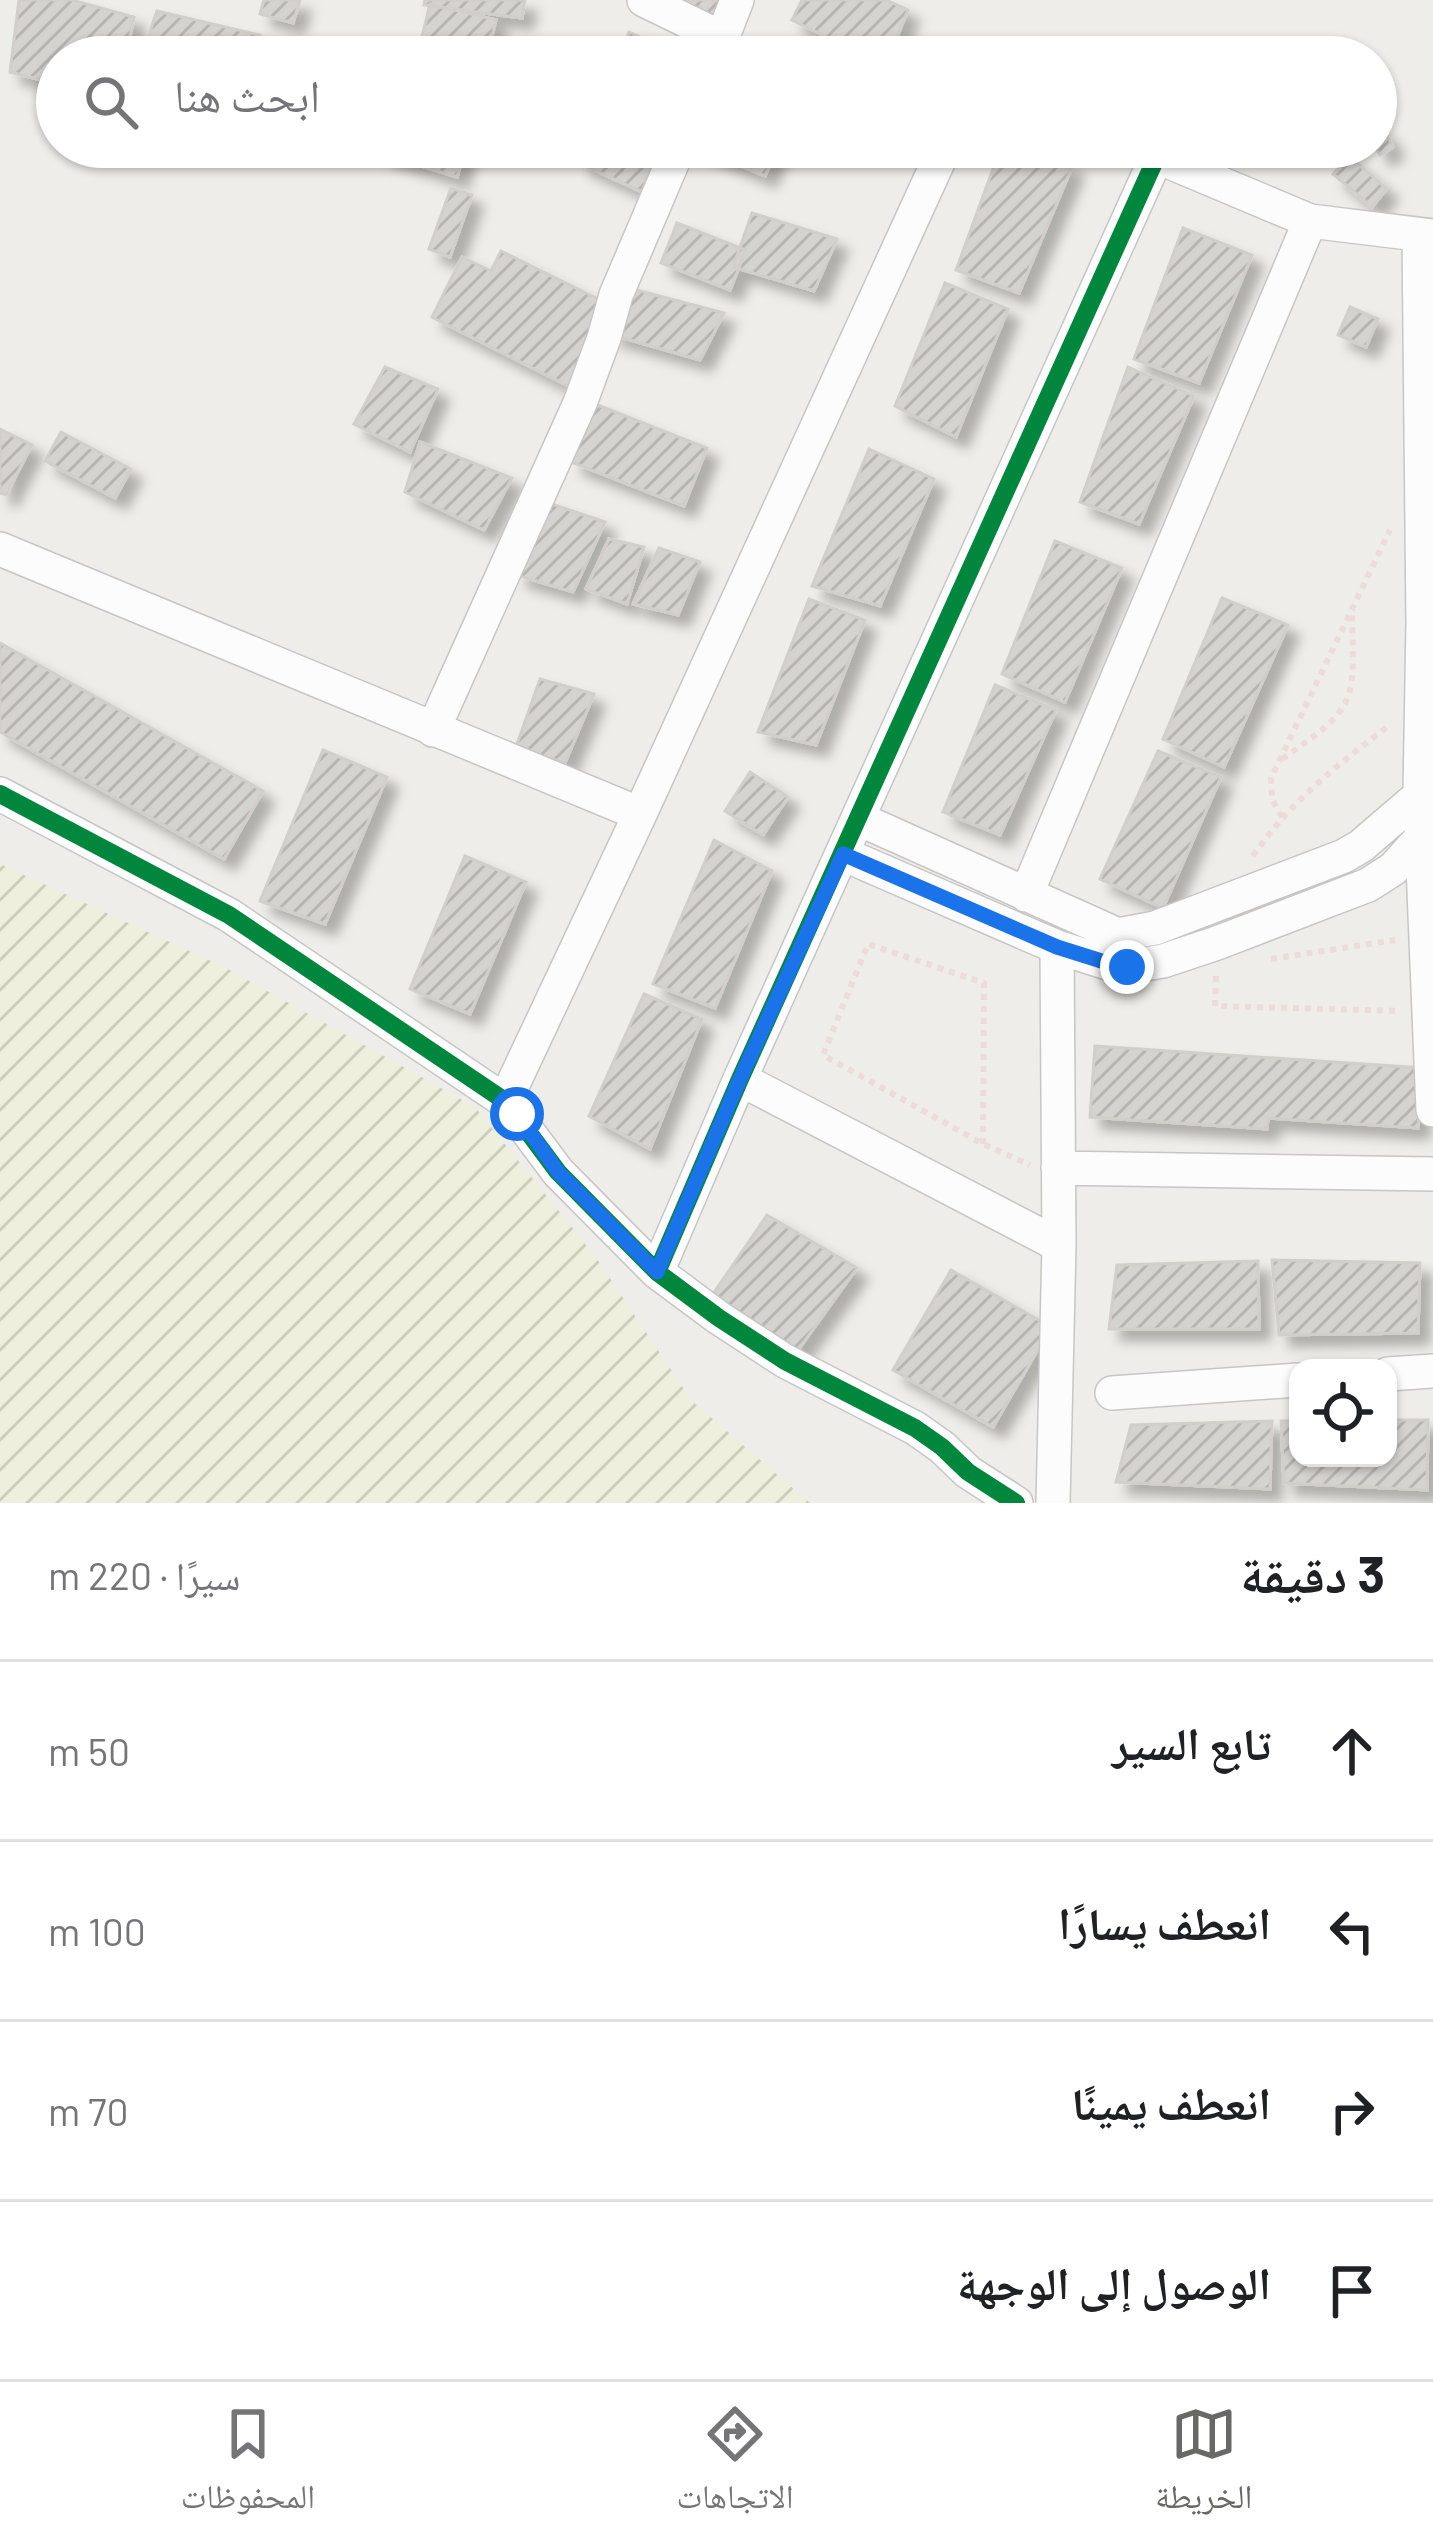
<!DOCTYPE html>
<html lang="ar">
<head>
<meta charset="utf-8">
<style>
	:root { --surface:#fff; --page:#f2f2f2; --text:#202124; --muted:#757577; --line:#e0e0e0; --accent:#686866 }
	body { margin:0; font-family:Barlow,"Noto Naskh Arabic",sans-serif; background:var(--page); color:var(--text); direction:rtl }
	.controls { position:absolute; right:36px; bottom:36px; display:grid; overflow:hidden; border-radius:24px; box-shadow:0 3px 9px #0004 }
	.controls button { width:108px; height:108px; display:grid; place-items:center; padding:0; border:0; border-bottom:3px solid var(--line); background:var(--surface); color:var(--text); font:60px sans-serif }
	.stop { position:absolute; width:36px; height:36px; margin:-27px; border:9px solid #1a73e8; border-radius:50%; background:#fff }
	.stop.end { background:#1a73e8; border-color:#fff; box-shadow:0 3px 12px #0008 }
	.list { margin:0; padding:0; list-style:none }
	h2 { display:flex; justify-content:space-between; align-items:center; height:156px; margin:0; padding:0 48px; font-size:51px }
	h2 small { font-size:39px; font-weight:400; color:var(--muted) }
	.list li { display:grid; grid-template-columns:78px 1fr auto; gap:36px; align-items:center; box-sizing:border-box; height:180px; padding:0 48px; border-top:3px solid var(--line) }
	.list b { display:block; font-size:45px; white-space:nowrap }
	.list em { font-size:39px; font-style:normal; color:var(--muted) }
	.icon { flex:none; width:66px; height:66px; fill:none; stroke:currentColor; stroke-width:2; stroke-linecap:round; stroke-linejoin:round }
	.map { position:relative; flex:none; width:1433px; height:1503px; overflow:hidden; direction:ltr }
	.search { position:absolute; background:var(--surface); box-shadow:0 3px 9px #0004; left:36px; right:36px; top:36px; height:132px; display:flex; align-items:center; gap:30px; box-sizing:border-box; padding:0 42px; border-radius:66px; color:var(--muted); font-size:45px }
	.sheet { height:876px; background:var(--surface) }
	nav { display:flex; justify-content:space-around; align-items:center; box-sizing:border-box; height:168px; border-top:3px solid var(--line); background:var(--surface); font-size:33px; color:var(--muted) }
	nav a { display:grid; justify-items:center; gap:6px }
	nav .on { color:var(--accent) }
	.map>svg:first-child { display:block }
</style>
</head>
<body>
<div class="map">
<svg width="1433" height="1503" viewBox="0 0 1433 1503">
	<defs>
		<pattern id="farmland-furrows" width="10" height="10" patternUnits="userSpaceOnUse" patternTransform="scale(3)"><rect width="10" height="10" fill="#eeefdc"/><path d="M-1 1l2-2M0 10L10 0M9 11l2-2" fill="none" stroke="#cccdbc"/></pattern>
		<pattern id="building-hatch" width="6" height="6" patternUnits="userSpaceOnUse" patternTransform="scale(3)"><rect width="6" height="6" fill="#d5d3d0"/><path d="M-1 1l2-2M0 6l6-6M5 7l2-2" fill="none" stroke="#b7b5b2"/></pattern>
		<filter id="shadow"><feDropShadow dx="11" dy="11" stdDeviation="6" flood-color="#0004"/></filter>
	</defs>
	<rect width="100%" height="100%" fill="#eeede9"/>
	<path fill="url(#farmland-furrows)" d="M0,864l226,104 249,139 120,149 97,145 118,102h-810z"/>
	<path fill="url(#building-hatch)" stroke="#d2ceca" stroke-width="3" filter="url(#shadow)" d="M19,0h53l62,17 -8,40h-69v27l-47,-12z
		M264,0h36l-7,23 -33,-9z
		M425,0h100l-3,18 -98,-13z
		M661,0h62l-9,21z
		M802,0h84l22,10 -19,47h-21l-76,-37z
		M430,4l66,16 -9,37 -66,-16z
		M157,11l103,24 -7,22h-112z
		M629,32l56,25h-66z
		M1382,127l11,20 -13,8 -5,-8 1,-16z
		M384,147h82l-9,30 -75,-23z
		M585,147h73l-16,45 -63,-29z
		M703,147h75l-13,29 -63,-26z
		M1001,147h15l57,18 -54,128 -63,-23z
		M1349,156l38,33 -15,18 -39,-33z
		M451,188l21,7 -22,62 -21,-8z
		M752,213l85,26 -23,52 -81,-24z
		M677,223l69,27 -16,40 -69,-27z
		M1183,228l69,27 -53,128 -65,-24z
		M501,251l105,52 -30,87 -144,-73 30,-60 29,14z
		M945,283l63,26 -52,128 -61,-31z
		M629,288l95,25 -24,47 -91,-26z
		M1350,307l28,12 -12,28 -28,-12z
		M385,367l53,22 -28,63 -56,-28z
		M1128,367l66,29 -55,128 -59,-22z
		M595,404l112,44 -23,58 -113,-44z
		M0,429l32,16 -26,50 -6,-2z
		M61,432l70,37 -16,29 -70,-37z
		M420,442l92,36 -28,52 -79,-38z
		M869,449l65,30 -54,127 -68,-20z
		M540,500l65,22 -32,70 -57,-17z
		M609,539l35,8 -17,57 -41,-15z
		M1055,541l67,27 -57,134 -63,-28z
		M659,548l41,14 -22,53 -45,-11z
		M1222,598l66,27 -64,142 -61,-28z
		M809,599l56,21 -49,125 -58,-13z
		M0,643l263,148 -39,68 -224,-127z
		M540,679l54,15 -29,69 -49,-16z
		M995,685l61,25 -56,125 -57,-23z
		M323,750l64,27 -62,147 -65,-23z
		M1158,751l63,26 -58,131 -63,-29z
		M750,772l38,25 -25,38 -38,-24z
		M714,840l58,31 -57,137 -62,-24z
		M465,856l61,26 -56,132 -60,-25z
		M644,994l58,25 -52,130 -61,-33z
		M1095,1046l328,22 -5,60 -150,-10 -1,11 -177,-12z
		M767,1215l90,53 -66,92 -82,-60z
		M1272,1260l148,3 -2,70 -139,2z
		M1258,1261l1,68h-150l8,-64z
		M951,1270l100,57 -58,100 -100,-57z
		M1388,1420h40l-1,70 -143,-7 -3,-62h17v37h90z
		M1272,1421l-2,68 -154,-7 15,-57z"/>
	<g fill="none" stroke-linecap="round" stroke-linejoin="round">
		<g stroke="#c7c6c5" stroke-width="36">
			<path id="street" d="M644,0l78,38
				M716,54l21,-54
				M1134,147l176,74 123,15
				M1419,236l4,387 -3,170 13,317
				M0,549l640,265
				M433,730l147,-327 24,-65 12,-43 63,-148
				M0,794l229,121 276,186 53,71 99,100 62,46 66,43 130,67 27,19 26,25 48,31
				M859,819l259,116 37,-7 189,-72 17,-10 70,-60
				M843,854l214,93 54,17 16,3 36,-6 54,-18 151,-58 25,-16 37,-41
				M1026,895l284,-674
				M740,1079l319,166
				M505,1101l135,-287 305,-667
				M1058,1168l375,6
				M657,1272l83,-193 417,-923
				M1388,1374l45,-3
				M1112,1393l186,-13
				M1053,1503l6,-258 -2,-298"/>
		</g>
		<path stroke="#ecdcd9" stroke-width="6" stroke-dasharray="6 6" stroke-linecap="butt" d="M1282,759c77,-53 72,-56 70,-147
			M1282,817l-10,-18 -1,-21 119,-248
			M1253,856c37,-54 85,-92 137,-131
			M1271,959l124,-19
			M1216,976l-1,30 186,5
			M983,1144l1,-161 -116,-39 -45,111 160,89 47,21"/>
		<use href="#street" stroke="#fcfcfc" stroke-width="33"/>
		<g stroke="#fff" stroke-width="26">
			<path id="cycleway" d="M0,794l229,121 276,186 53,71 99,100 62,46 66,43 130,67 27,19 26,25 48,31
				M657,1272l83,-193 417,-923"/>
		</g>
		<use href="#cycleway" stroke="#00873e" stroke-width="18"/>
	</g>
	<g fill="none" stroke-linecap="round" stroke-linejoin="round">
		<path stroke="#1a73e8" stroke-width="15" d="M517,1114l41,58 99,100 83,-193 103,-225 214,93 54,17 16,3"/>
	</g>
</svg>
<div class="controls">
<button><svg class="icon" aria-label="locate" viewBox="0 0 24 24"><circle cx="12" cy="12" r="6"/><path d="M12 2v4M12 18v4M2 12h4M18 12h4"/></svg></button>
</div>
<div class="stop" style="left:517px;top:1114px"></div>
<div class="stop end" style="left:1127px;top:967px"></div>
<div class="search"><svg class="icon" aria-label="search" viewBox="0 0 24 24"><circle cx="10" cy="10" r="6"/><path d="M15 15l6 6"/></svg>ابحث هنا</div>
</div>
<section class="sheet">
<h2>3 دقيقة<small>سيرًا · 220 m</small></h2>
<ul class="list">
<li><svg class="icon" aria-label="ahead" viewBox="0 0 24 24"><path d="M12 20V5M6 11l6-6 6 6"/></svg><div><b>تابع السير</b></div><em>50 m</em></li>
<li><svg class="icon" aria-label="left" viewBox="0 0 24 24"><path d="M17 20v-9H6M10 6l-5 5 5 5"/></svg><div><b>انعطف يسارًا</b></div><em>100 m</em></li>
<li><svg class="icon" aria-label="right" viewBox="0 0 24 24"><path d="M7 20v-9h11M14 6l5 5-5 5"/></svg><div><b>انعطف يمينًا</b></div><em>70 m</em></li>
<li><svg class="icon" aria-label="arrive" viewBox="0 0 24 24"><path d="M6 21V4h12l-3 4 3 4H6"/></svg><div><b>الوصول إلى الوجهة</b></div></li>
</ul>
</section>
<nav>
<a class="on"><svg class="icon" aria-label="map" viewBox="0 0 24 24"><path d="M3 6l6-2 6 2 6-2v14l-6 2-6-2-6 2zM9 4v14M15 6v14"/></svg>الخريطة</a>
<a><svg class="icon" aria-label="directions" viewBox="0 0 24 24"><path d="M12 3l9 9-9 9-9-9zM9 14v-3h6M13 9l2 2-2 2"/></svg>الاتجاهات</a>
<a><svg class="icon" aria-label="saved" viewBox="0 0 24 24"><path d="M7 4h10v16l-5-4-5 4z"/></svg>المحفوظات</a>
</nav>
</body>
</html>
